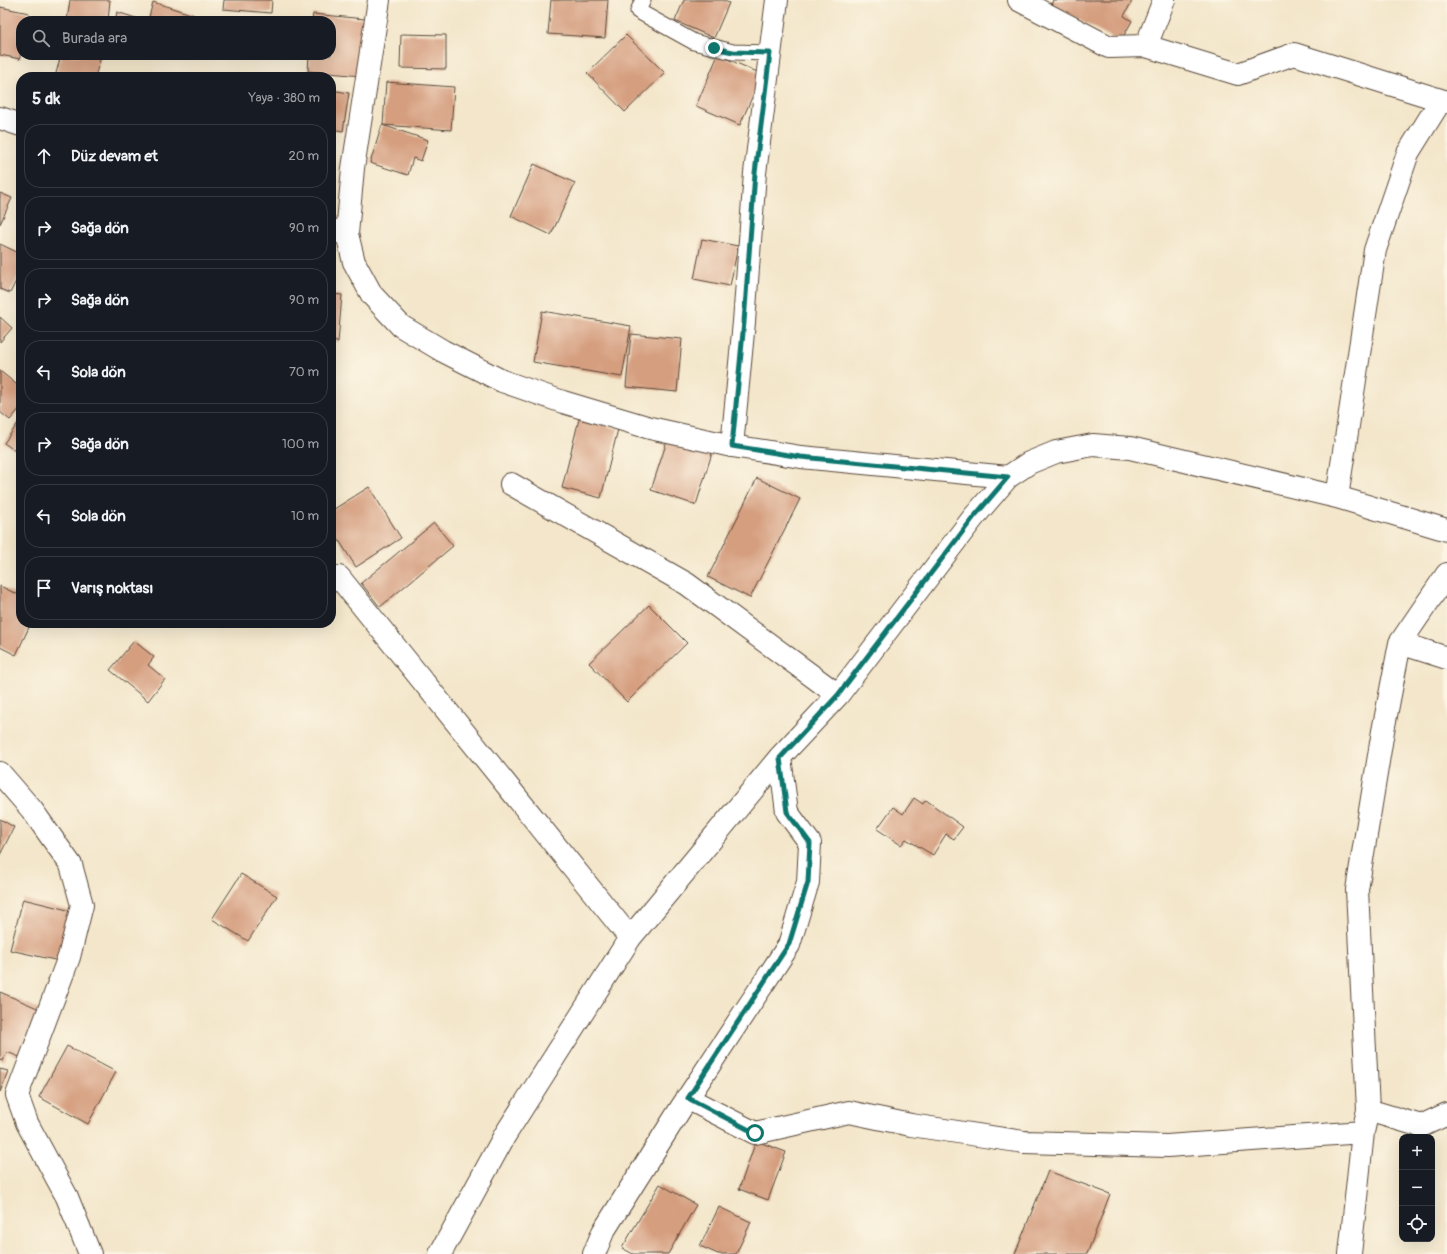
<!DOCTYPE html>
<html lang="tr">
<head>
<meta charset="utf-8">
<style>
	:root { --surface:#171b24; --page:#20242c; --text:#f1f3f6; --muted:#9ea1a6; --line:#363941 }
	body { margin:0; font-family:Pangolin,sans-serif; background:var(--page); color:var(--text) }
	.controls { position:absolute; right:12px; bottom:12px; display:grid; overflow:hidden; border-radius:8px; box-shadow:0 4px 16px #0002 }
	.controls button { width:36px; height:36px; display:grid; place-items:center; padding:0; border:0; border-bottom:1px solid var(--line); background:var(--surface); color:var(--text); font:20px sans-serif }
	.stop { position:absolute; width:12px; height:12px; margin:-9px; border:3px solid #0f766e; border-radius:50%; background:#fff }
	.stop.end { background:#0f766e; border-color:#fff; box-shadow:0 1px 4px #0008 }
	.list { margin:0; padding:0; list-style:none }
	h2 { display:flex; justify-content:space-between; align-items:center; height:52px; margin:0; padding:0 16px; font-size:17px }
	h2 small { font-size:13px; font-weight:400; color:var(--muted) }
	.list li { display:grid; grid-template-columns:26px 1fr auto; gap:12px; align-items:center; box-sizing:border-box; height:64px; margin:0 8px 8px; padding:0 8px; border:1px solid var(--line); border-radius:16px }
	.list b { display:block; font-size:15px; white-space:nowrap }
	.list em { font-size:13px; font-style:normal; color:var(--muted) }
	.icon { flex:none; width:22px; height:22px; fill:none; stroke:currentColor; stroke-width:2; stroke-linecap:round; stroke-linejoin:round }
	.map { position:relative; flex:none; width:1447px; height:1254px; overflow:hidden }
	.search { position:absolute; background:var(--surface); box-shadow:0 4px 16px #0002; left:16px; top:16px; width:320px; height:44px; display:flex; align-items:center; gap:10px; box-sizing:border-box; padding:0 14px; border-radius:16px; color:var(--muted); font-size:15px }
	.panel { position:absolute; background:var(--surface); box-shadow:0 4px 16px #0002; left:16px; top:72px; width:320px; height:556px; border-radius:16px }
	.map>svg:first-child { display:block }
</style>
</head>
<body>
<div class="map">
<svg width="1447" height="1254" viewBox="0 0 1447 1254">
	<rect width="100%" height="100%" fill="#fcf5e5"/>
	<filter id="ink" filterUnits="userSpaceOnUse"><feTurbulence type="fractalNoise" baseFrequency=".025" numOctaves="2"/><feDisplacementMap in="SourceGraphic" scale="8" xChannelSelector="R" yChannelSelector="G"/><feConvolveMatrix kernelMatrix="1 2 1 2 8 2 1 2 1" color-interpolation-filters="sRGB"/></filter>
	<filter id="wash" filterUnits="userSpaceOnUse"><feTurbulence type="fractalNoise" baseFrequency=".012" numOctaves="4" result="noise"/><feDisplacementMap in="SourceGraphic" scale="16" xChannelSelector="R" yChannelSelector="G"/><feGaussianBlur stdDeviation="0.9" result="paint"/><feColorMatrix in="noise" values="0 0 0 0 0 0 0 0 0 0 0 0 0 0 0 0 0 1.4 0 .05"/><feComposite in="paint" operator="in"/></filter>
	<g filter="url(#wash)">
		<rect width="100%" height="100%" fill="#f3e6ca"/>
		<g id="blocks">
			<path fill="#d59e7f" d="M70,0h40l-2,21h-41z
				M224,0h48l-1,13 -48,-4z
				M551,0h57l-3,38 -57,-4z
				M684,0h38l7,3 -15,35 -39,-17z
				M1053,0h77l2,1 -8,15 8,5 -12,21 -69,-37z
				M153,2l41,13 -2,6h-44z
				M0,7l29,6 -1,8h-7l-1,38 -20,-4z
				M117,12l28,9h-30z
				M313,14l52,5 -4,57 -53,-5 1,-16h22v-34h-19z
				M401,34l45,1v34l-46,-1z
				M626,35l39,38 -40,39 -38,-39z
				M61,55l40,1 -6,21h-40z
				M718,55l44,19 -22,51 -44,-19z
				M386,82l68,5 -3,43 -68,-5z
				M331,90l18,3 -6,38 -12,-2z
				M382,125l46,15 -7,21 -8,-3 -5,17 -38,-12z
				M534,164l41,19 -24,52 -40,-19z
				M0,193l12,5 -12,26z
				M702,239l36,7 -8,40 -36,-7z
				M0,244l21,10v17l-11,22 -10,-4z
				M331,294l11,1 -4,47 -7,-1z
				M542,311l89,15 -9,51 -89,-15z
				M0,317l12,11 -12,14z
				M631,334l51,5 -5,53 -51,-5z
				M0,371l21,17v19l-11,13 -10,-8z
				M21,419v36l-17,-12z
				M579,419l39,10 -17,69 -39,-10z
				M668,438l44,15 -16,52 -45,-15z
				M757,478l43,21 -50,99 -42,-21z
				M369,487l32,51 -45,29 -25,-39v-17z
				M434,523l19,23 -73,61 -19,-24z
				M0,586l21,10v27h10l-15,32 -16,-8z
				M649,605l38,38 -60,59 -38,-39z
				M134,641l20,16 -6,8 17,14 -17,22 -38,-31z
				M914,798l9,6 3,-4 37,27 -9,12 -8,-5 -13,21 -27,-16 -5,6 -24,-16 16,-22 10,7z
				M0,819l14,8 -14,28z
				M241,874l36,22 -29,45 -36,-22z
				M23,899l53,13 -12,50 -54,-12z
				M0,992l42,18 -20,48 -15,-6 -4,9 -3,-1z
				M67,1046l49,26 -28,52 -49,-27z
				M0,1069l8,2 -8,21z
				M756,1141l30,11 -18,48 -29,-11z
				M1048,1171l62,23 -23,60h-72z
				M660,1184l36,21 -28,49h-35l-11,-6z
				M719,1207l32,15 -15,32h-18l-18,-8z"/>
		</g>
	</g>
	<g filter="url(#ink)">
		<use href="#blocks" fill-opacity="0" stroke="#574638" stroke-width="1"/>
		<g fill="none" stroke-linecap="round" stroke-linejoin="round">
			<g stroke="#574638" stroke-width="17">
				<path id="service" d="M643,0l-5,11 56,31 39,10 38,1"/>
			</g>
			<g stroke="#574638" stroke-width="24">
				<path id="minor" d="M1019,0l90,47 37,-1 92,28 56,-20 153,48
					M1146,46l18,-46
					M0,118l21,7
					M331,230l16,4
					M732,446l12,-124 11,-149 22,-173
					M511,484l176,100 151,111
					M1337,497l38,-247 33,-97 33,-53
					M331,581l8,-4 291,361
					M1400,643l47,15
					M0,773l32,37 39,55 11,40 -13,52 -52,138 10,28 40,74 23,57
					M687,1098l68,35 94,-21 62,13 113,17 143,4 196,-14
					M1368,1110l53,16 26,-12
					M440,1254l65,-119 125,-197 150,-181 58,-62 135,-177 35,-41 21,-14 27,-11 37,-7 37,3 207,49 110,33
					M594,1254l9,-22 78,-124 108,-163 19,-63 2,-39 -23,-31 -7,-55
					M1350,1254l13,-122 5,-22 -11,-220 26,-159 17,-88 47,-69"/>
			</g>
			<g stroke="#574638" stroke-width="24">
				<path id="tertiary" d="M379,0l-26,168 -6,66 7,28 18,33 29,31 42,25 59,30 61,21 87,26 82,18 69,11 207,20"/>
			</g>
			<use href="#service" stroke="#fff" stroke-width="15"/>
			<use href="#minor" stroke="#fff" stroke-width="22"/>
			<use href="#tertiary" stroke="#fff" stroke-width="22"/>
		</g>
	</g>
	<g fill="none" stroke-linecap="round" stroke-linejoin="round" filter="url(#ink)">
		<path stroke="#0f766e" stroke-width="5" d="M714,48l19,4 37,1 -15,120 -11,149 -12,124 69,11 207,20 -35,41 -135,177 -58,63 7,54 23,31 -2,39 -19,62 -101,154 67,35"/>
	</g>
</svg>
<div class="controls">
<button>+</button>
<button>−</button>
<button><svg class="icon" aria-label="locate" viewBox="0 0 24 24"><circle cx="12" cy="12" r="6"/><path d="M12 2v4M12 18v4M2 12h4M18 12h4"/></svg></button>
</div>
<div class="stop" style="left:755px;top:1133px"></div>
<div class="stop end" style="left:714px;top:48px"></div>
<div class="search"><svg class="icon" aria-label="search" viewBox="0 0 24 24"><circle cx="10" cy="10" r="6"/><path d="M15 15l6 6"/></svg>Burada ara</div>
<section class="panel">
<h2>5 dk<small>Yaya · 380 m</small></h2>
<ul class="list">
<li><svg class="icon" aria-label="ahead" viewBox="0 0 24 24"><path d="M12 20V5M6 11l6-6 6 6"/></svg><div><b>Düz devam et</b></div><em>20 m</em></li>
<li><svg class="icon" aria-label="right" viewBox="0 0 24 24"><path d="M7 20v-9h11M14 6l5 5-5 5"/></svg><div><b>Sağa dön</b></div><em>90 m</em></li>
<li><svg class="icon" aria-label="right" viewBox="0 0 24 24"><path d="M7 20v-9h11M14 6l5 5-5 5"/></svg><div><b>Sağa dön</b></div><em>90 m</em></li>
<li><svg class="icon" aria-label="left" viewBox="0 0 24 24"><path d="M17 20v-9H6M10 6l-5 5 5 5"/></svg><div><b>Sola dön</b></div><em>70 m</em></li>
<li><svg class="icon" aria-label="right" viewBox="0 0 24 24"><path d="M7 20v-9h11M14 6l5 5-5 5"/></svg><div><b>Sağa dön</b></div><em>100 m</em></li>
<li><svg class="icon" aria-label="left" viewBox="0 0 24 24"><path d="M17 20v-9H6M10 6l-5 5 5 5"/></svg><div><b>Sola dön</b></div><em>10 m</em></li>
<li><svg class="icon" aria-label="arrive" viewBox="0 0 24 24"><path d="M6 21V4h12l-3 4 3 4H6"/></svg><div><b>Varış noktası</b></div></li>
</ul>
</section>
</div>
</body>
</html>
